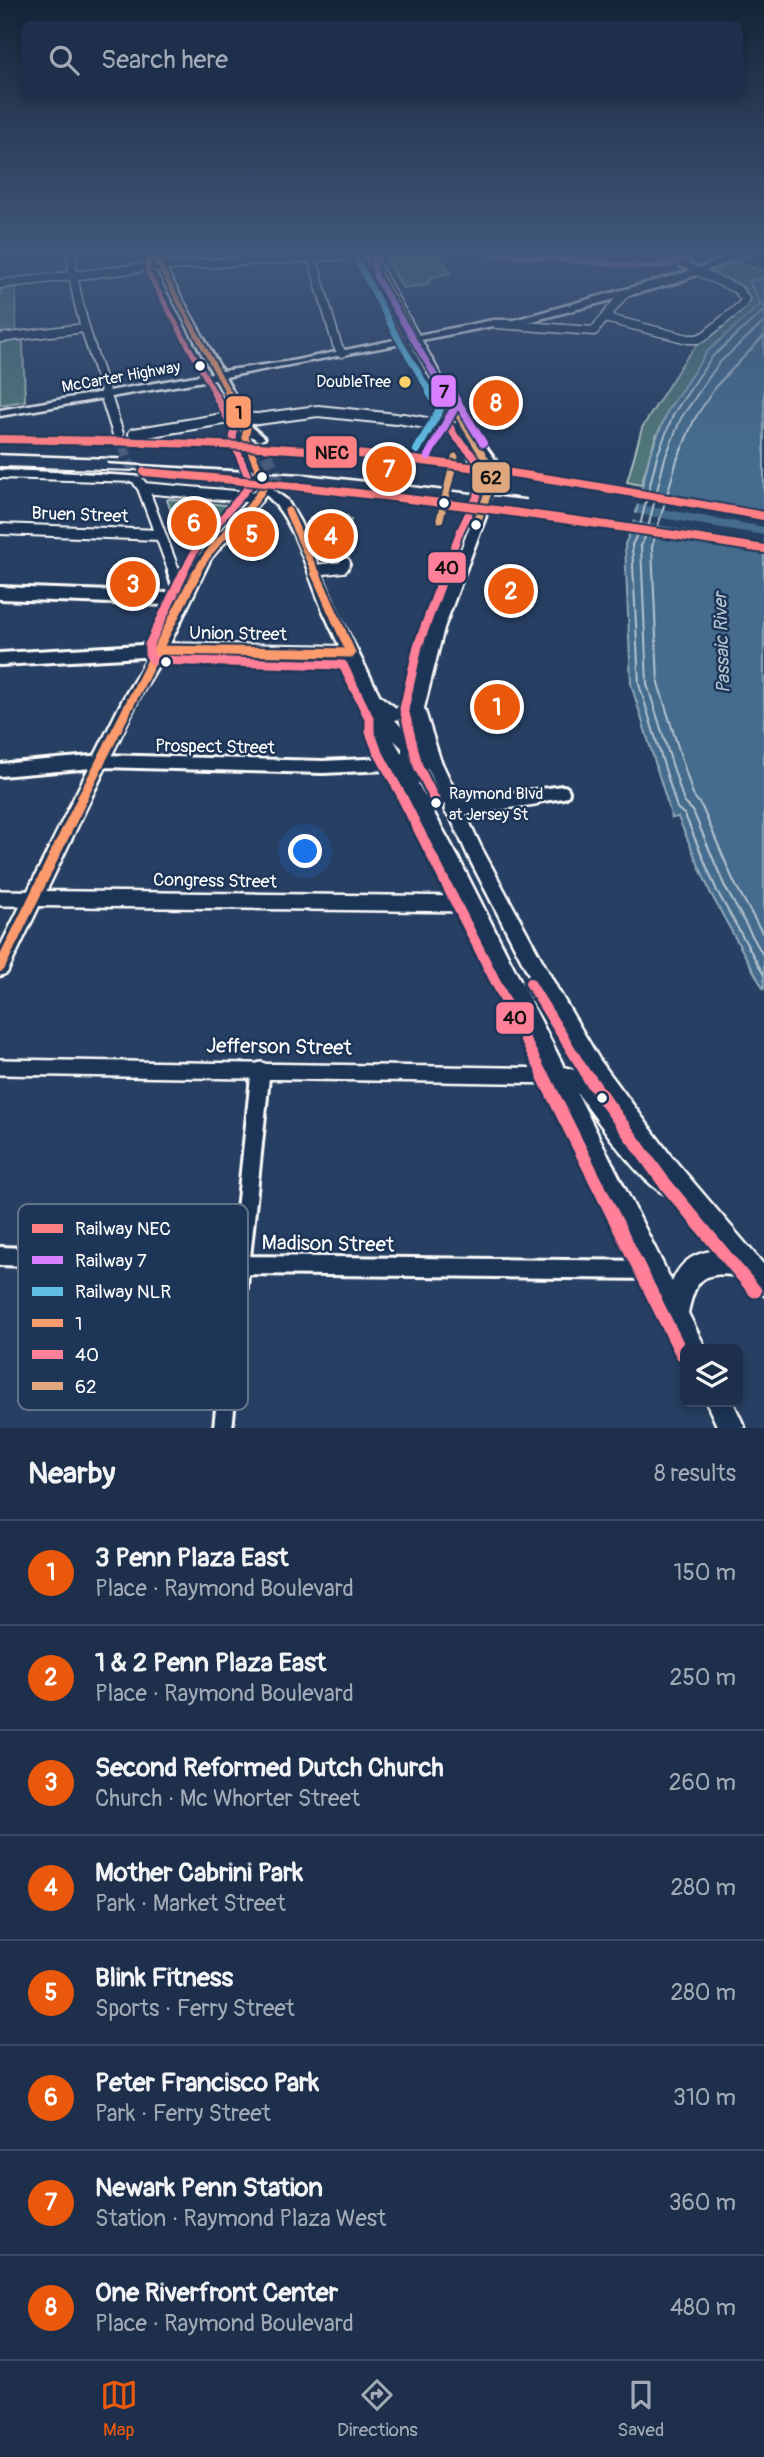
<!DOCTYPE html>
<html lang="en">
<head>
<meta charset="utf-8">
<style>
	:root { --surface:#1d2f4a; --page:#2a3b54; --text:#f1f3f6; --muted:#a0a9b5; --line:#3b4a62; --accent:#ea580c }
	body { margin:0; font-family:Pangolin,sans-serif; background:var(--page); color:var(--text) }
	.controls { position:absolute; right:21px; bottom:21px; display:grid; overflow:hidden; border-radius:10px; box-shadow:0 4px 10px #0003 }
	.controls button { width:63px; height:63px; display:grid; place-items:center; padding:0; border:0; border-bottom:2px solid var(--line); background:var(--surface); color:var(--text); font:35px sans-serif }
	.you { position:absolute; left:306px; top:852px; width:24px; height:24px; margin:-18px; border:5px solid #fff; border-radius:50%; background:#1a73e8; box-shadow:0 0 0 10px #1a73e833 }
	.badge { display:grid; place-items:center; width:46px; height:46px; border-radius:50%; background:var(--accent); color:#fff; font-size:23px; font-weight:700 }
	.pin { position:absolute; translate:-50% -50%; border:4px solid #fff; box-shadow:0 2px 7px #0006 }
	.list { margin:0; padding:0; list-style:none }
	h2 { display:flex; justify-content:space-between; align-items:center; height:91px; margin:0; padding:0 28px; font-size:30px }
	h2 small { font-size:23px; font-weight:400; color:var(--muted) }
	.list li { display:grid; grid-template-columns:46px 1fr auto; gap:21px; align-items:center; box-sizing:border-box; height:105px; padding:0 28px; border-top:2px solid var(--line) }
	.list b { display:block; font-size:26px; white-space:nowrap }
	.list p { margin:0; font-size:23px; white-space:nowrap; color:var(--muted) }
	.list em { font-size:23px; font-style:normal; color:var(--muted) }
	.icon { flex:none; width:38px; height:38px; fill:none; stroke:currentColor; stroke-width:2; stroke-linecap:round; stroke-linejoin:round }
	.map { position:relative; flex:none; width:764px; height:1428px; overflow:hidden }
	.search { position:absolute; background:var(--surface); box-shadow:0 4px 10px #0003; left:21px; right:21px; top:21px; height:77px; display:flex; align-items:center; gap:18px; box-sizing:border-box; padding:0 24px; border-radius:10px; color:var(--muted); font-size:26px }
	.sheet { height:931px; background:var(--surface) }
	nav { display:flex; justify-content:space-around; align-items:center; box-sizing:border-box; height:98px; border-top:2px solid var(--line); background:var(--surface); font-size:19px; color:var(--muted) }
	nav a { display:grid; justify-items:center; gap:4px }
	nav .on { color:var(--accent) }
	.map>svg:first-child { display:block }
</style>
</head>
<body>
<div class="map">
<svg width="764" height="1428" viewBox="0 0 764 1428">
	<rect width="100%" height="100%" fill="#273f62"/>
	<filter id="ink" filterUnits="userSpaceOnUse"><feTurbulence type="fractalNoise" baseFrequency=".0143" numOctaves="2"/><feDisplacementMap in="SourceGraphic" scale="14" xChannelSelector="R" yChannelSelector="G"/><feConvolveMatrix kernelMatrix="1 2 1 2 8 2 1 2 1" color-interpolation-filters="sRGB"/></filter>
	<g filter="url(#ink)">
		<path fill="#507678" stroke="#a8babc" stroke-width="2" d="M439,256l11,17 -18,4 -5,8 -24,3 -18,-30z
			M737,262l27,10v7l-16,1 13,24 -54,48 -51,84 -15,49 -14,-3 15,-54 40,-64 14,-18 54,-45 -7,-15 -29,-12v-2z
			M16,287v44l7,12 2,58 -25,4v-116z
			M169,499l56,6 2,4 -28,29 -19,-2 -13,-36z
			M320,512l27,4 4,4 -12,31h-14l-15,-32z"/>
		<path fill="#446c8c" stroke="#8fa7ba" stroke-width="2" d="M749,280h15v710l-53,-96 -33,-77 -6,1 -41,-134 -6,-140 7,-15 18,-75 18,-44 39,-58 54,-48z"/>
		<path fill="#273f62" d="M636,491l128,22v14l-130,-23z
			M632,513l132,22v9l-134,-24z
			M630,524l134,23v5l-136,-23z"/>
		<g fill="none" stroke-linecap="round" stroke-linejoin="round">
			<path stroke="#b4c4d1" stroke-width="2" d="M764,310l-52,47 -38,56 -17,43 -18,74 -7,15 7,139 38,124 8,7 32,76 47,84
				M764,322l-45,41 -38,55 -16,40 -18,74 -6,14 6,138 37,118 9,9 32,76 39,70
				M764,336l-48,50 -22,34 -17,40 -25,87 6,136 35,112 9,12 32,75 30,54"/>
			<path stroke="#475c7a" stroke-width="10" stroke-dasharray="10 4.5" stroke-linecap="butt" d="M118,434l17,42"/>
			<path stroke="#475c7a" stroke-width="12" stroke-dasharray="12 6" stroke-linecap="butt" d="M245,437l23,53
				M259,438l25,54
				M476,459l6,21 -2,21
				M480,516l13,-34 -3,-21"/>
			<g stroke="#fff" stroke-width="11">
				<path id="minor-far4" d="M71,250c2,49 20,97 35,144
					M310,250l27,95 5,8
					M0,284l149,-17 283,-17
					M605,318l83,21h10l8,-4 36,-30 3,-6 -8,-10 -38,-17
					M497,324l97,7 30,-37
					M0,338l85,-10"/>
			</g>
			<g stroke="#fff" stroke-width="14">
				<path id="minor-far3" d="M105,393l13,41
					M403,419l63,11
					M134,434l95,-16 29,1 60,-8 78,8
					M0,473l136,4
					M135,476l8,12 32,86
					M143,488l115,10
					M0,529l160,6
					M315,570l28,-3 2,-4"/>
			</g>
			<g stroke="#fff" stroke-width="18">
				<path id="minor-far2" d="M0,593l167,6 16,-2 -9,-25
					M0,659l160,-9 191,3
					M0,770l103,-9 220,6 107,-5
					M522,798l41,-6"/>
			</g>
			<g stroke="#fff" stroke-width="20">
				<path id="minor-far1" d="M452,809l82,-12
					M0,898l471,6
					M0,1067l558,9
					M260,1079l1,-9"/>
			</g>
			<g stroke="#fff" stroke-width="24">
				<path id="minor" d="M0,1256l239,9 416,5
					M223,1428l37,-351"/>
			</g>
			<g stroke="#fff" stroke-width="5">
				<path id="major" d="M147,250h8l67,121 70,-10 117,-24 -46,-87h8l47,85 75,-15h21l176,-49 -39,-21h11l36,18 47,-18h12l-78,32 -165,44h-21l-72,14 53,96 5,1 17,24 -6,4 -4,-1 -5,-7 -1,5 -4,1 -6,-4 -10,-29 -48,-88 -187,35 27,50 13,11 -6,3 -16,-10 -28,-52 -215,37v-6l212,-37z
					M268,486l19,14 13,22 39,93 41,81 16,12 13,-3 21,-77 44,-112 6,-4 6,4 -42,112 -20,80 16,51 41,88 76,141 42,71 72,97 93,109v30l-9,-3 -13,-16c-38,-5 -46,0 -54,37l18,36h-21l-1,9 -237,-487 -67,-127 -6,-14v-13c-16,-34 -34,-68 -49,-102 -17,-37 -28,-93 -59,-120l-55,63 -44,92 -28,48 -132,275 -7,3v-29l124,-250 29,-48 45,-93 62,-69zM406,718l-2,12 -9,-10zM394,740l8,8v6zM418,759l7,3 44,96 74,144 41,71 -20,-6 -105,-208 -41,-75zM577,1093c17,21 71,105 97,103l45,54c-23,2 -38,10 -47,32z
					M706,1402h27l12,26h-27z"/>
			</g>
			<use href="#minor-far4" stroke="#1d3557" stroke-width="8"/>
			<use href="#minor-far3" stroke="#1d3557" stroke-width="10"/>
			<use href="#minor-far2" stroke="#1d3557" stroke-width="12"/>
			<use href="#minor-far1" stroke="#1d3557" stroke-width="15"/>
			<use href="#minor" stroke="#1d3557" stroke-width="18"/>
			<use href="#major" fill="#1d3557" fill-rule="evenodd"/>
			<path stroke="#fff" stroke-width="2.5" d="M0,454l119,4
				M108,463l199,11 219,25
				M0,469c221,5 439,36 658,63"/>
			<g stroke="#1d3557" stroke-width="9">
				<path id="bus-1-far3" d="M151,250l78,144"/>
			</g>
			<g stroke="#1d3557" stroke-width="11">
				<path id="bus-1-far2" d="M228,393l19,36 -2,8 20,48
					M288,511l28,63
					M196,574c17,-35 51,-56 69,-89"/>
			</g>
			<g stroke="#1d3557" stroke-width="14">
				<path id="bus-1-far1" d="M315,572l36,81
					M160,650l191,3
					M82,798l115,-226"/>
			</g>
			<g stroke="#1d3557" stroke-width="16">
				<path id="bus-1" d="M0,967l83,-170"/>
			</g>
			<g stroke="#1d3557" stroke-width="9">
				<path id="bus-2-far4" d="M356,256l76,138
					M215,394l-67,-121 -1,-9 10,-9 74,-5"/>
			</g>
			<g stroke="#1d3557" stroke-width="11">
				<path id="bus-2-far3" d="M431,393l24,43 19,21 7,14v17l-21,43 -16,43
					M183,574l12,-24 56,-66 -18,-43 1,-11 -20,-37"/>
			</g>
			<g stroke="#1d3557" stroke-width="14">
				<path id="bus-2-far2" d="M184,572l-35,73v9l4,6 190,5 27,55v12l7,18 26,48
					M434,798l-16,-32 -14,-57 14,-63 27,-74"/>
			</g>
			<g stroke="#1d3557" stroke-width="16">
				<path id="bus-2-far1" d="M402,797l143,282
					M433,797l3,6
					M530,983l59,96"/>
			</g>
			<g stroke="#1d3557" stroke-width="18">
				<path id="bus-2" d="M544,1077l138,277
					M588,1077l75,104 92,110"/>
			</g>
			<g stroke="#1d3557" stroke-width="9">
				<path id="bus-3-far1" d="M367,250l79,144"/>
			</g>
			<g stroke="#1d3557" stroke-width="11">
				<path id="bus-3" d="M445,393l44,72 2,20 -15,40
					M440,519l15,-62"/>
			</g>
			<use href="#bus-1-far3" stroke="#fc9b6d" stroke-width="5"/>
			<use href="#bus-1-far2" stroke="#fc9b6d" stroke-width="7"/>
			<use href="#bus-1-far1" stroke="#fc9b6d" stroke-width="9"/>
			<use href="#bus-1" stroke="#fc9b6d" stroke-width="10"/>
			<use href="#bus-2-far4" stroke="#ff8098" stroke-width="5"/>
			<use href="#bus-2-far3" stroke="#ff8098" stroke-width="7"/>
			<use href="#bus-2-far2" stroke="#ff8098" stroke-width="9"/>
			<use href="#bus-2-far1" stroke="#ff8098" stroke-width="10"/>
			<use href="#bus-2" stroke="#ff8098" stroke-width="13"/>
			<use href="#bus-3-far1" stroke="#dfa77e" stroke-width="5"/>
			<use href="#bus-3" stroke="#dfa77e" stroke-width="7"/>
			<g stroke="#1d3557" stroke-width="12">
				<path id="rail-1" d="M0,439c129,2 258,5 387,18 126,13 252,37 377,59
					M144,472c208,17 414,44 620,77"/>
			</g>
			<g stroke="#1d3557" stroke-width="10">
				<path id="rail-2-far1" d="M399,250l-19,4 -7,5 3,18 70,117
					M457,250l189,17 26,-3 33,-14
					M446,382l8,12"/>
			</g>
			<g stroke="#1d3557" stroke-width="12">
				<path id="rail-2" d="M452,393l31,50
					M428,456l26,-47 -9,-16"/>
			</g>
			<g stroke="#1d3557" stroke-width="10">
				<path id="rail-3-far1" d="M355,256l41,79 35,59"/>
			</g>
			<g stroke="#1d3557" stroke-width="12">
				<path id="rail-3" d="M417,450l23,-41 -10,-16"/>
			</g>
			<use href="#rail-1" stroke="#ff8084" stroke-width="8"/>
			<use href="#rail-2-far1" stroke="#d880ff" stroke-width="6"/>
			<use href="#rail-2" stroke="#d880ff" stroke-width="8"/>
			<use href="#rail-3-far1" stroke="#61bee5" stroke-width="6"/>
			<use href="#rail-3" stroke="#61bee5" stroke-width="8"/>
		</g>
	</g>
	<linearGradient id="sky" x2="0" y2="1"><stop stop-color="#152336"/><stop offset="0.56" stop-color="#41587c"/><stop offset="1" stop-color="#41587c" stop-opacity="0"/></linearGradient>
	<rect width="764" height="450" fill="url(#sky)"/>
	<g fill="#fff" stroke="#1d3557" stroke-width="2.5">
		<circle cx="200" cy="366" r="6"/>
		<circle cx="262" cy="477" r="6"/>
		<circle cx="444" cy="503" r="6"/>
		<circle cx="476" cy="525" r="6"/>
		<circle cx="166" cy="662" r="6"/>
		<circle cx="436" cy="803" r="6"/>
		<circle cx="602" cy="1098" r="6"/>
	</g>
	<circle fill="#ffd166" stroke="#1d3557" stroke-width="2.5" cx="405" cy="382" r="7"/>
	<g text-anchor="middle" dominant-baseline="central" stroke-width="5" stroke-linejoin="round" paint-order="stroke">
		<g font-size="16" fill="#fff" stroke="#1d3557">
			<text transform="translate(121 377) rotate(-10)">McCarter Highway</text>
		</g>
		<g font-size="16" fill="#fff" stroke="#1d3557" text-anchor="end">
			<text x="391" y="382">DoubleTree</text>
		</g>
		<g font-size="16" fill="#fff" stroke="#1d3557" text-anchor="start">
			<text x="449" y="794">Raymond Blvd<tspan x="449" dy="21">at Jersey St</tspan></text>
		</g>
		<g font-size="18" fill="#fff" stroke="#1d3557">
			<text transform="translate(80 515) rotate(2)">Bruen Street</text>
			<text transform="translate(238 634) rotate(1)">Union Street</text>
			<text transform="translate(215 747) rotate(1)">Prospect Street</text>
			<text transform="translate(215 881) rotate(1)">Congress Street</text>
		</g>
		<g font-size="19" font-style="italic" fill="#b4c4d1" stroke="#1d3557">
			<text transform="translate(722 643) rotate(-92)">Passaic River</text>
		</g>
		<g font-size="21" fill="#fff" stroke="#1d3557">
			<text transform="translate(279 1047) rotate(1)">Jefferson Street</text>
			<text transform="translate(328 1244) rotate(1)">Madison Street</text>
		</g>
	</g>
	<rect x="18" y="1204" width="230" height="206" rx="10" fill="#1d3557" stroke="#617289" stroke-width="2"/>
	<rect x="32" y="1224" width="31" height="9" fill="#ff8084"/>
	<rect x="32" y="1256" width="31" height="8" fill="#d880ff"/>
	<rect x="32" y="1287" width="31" height="9" fill="#61bee5"/>
	<rect x="32" y="1319" width="31" height="8" fill="#fc9b6d"/>
	<rect x="32" y="1350" width="31" height="9" fill="#ff8098"/>
	<rect x="32" y="1382" width="31" height="8" fill="#dfa77e"/>
	<g font-size="19" fill="#fff">
		<text x="75" y="1235">Railway NEC</text>
		<text x="75" y="1267">Railway 7</text>
		<text x="75" y="1298">Railway NLR</text>
		<text x="75" y="1330">1</text>
		<text x="75" y="1361">40</text>
		<text x="75" y="1393">62</text>
	</g>
	<g stroke="#1d3557" stroke-width="2.5">
		<rect x="430" y="374" width="27" height="34" rx="7" fill="#d880ff"/>
		<rect x="225" y="395" width="27" height="34" rx="7" fill="#fc9b6d"/>
		<rect x="305" y="435" width="53" height="34" rx="7" fill="#ff8084"/>
		<rect x="471" y="461" width="40" height="33" rx="7" fill="#dfa77e"/>
		<rect x="427" y="551" width="40" height="33" rx="7" fill="#ff8098"/>
		<rect x="495" y="1001" width="40" height="34" rx="7" fill="#ff8098"/>
	</g>
	<g font-size="19" text-anchor="middle" font-weight="bold" fill="#111">
		<text x="444" y="398">7</text>
		<text x="239" y="419">1</text>
		<text x="332" y="459">NEC</text>
		<text x="491" y="484">62</text>
		<text x="447" y="574">40</text>
		<text x="515" y="1024">40</text>
	</g>
</svg>
<div class="controls">
<button><svg class="icon" aria-label="layers" viewBox="0 0 24 24"><path d="M12 4l9 5-9 5-9-5zM3 14l9 5 9-5"/></svg></button>
</div>
<div class="you"></div>
<div class="pin badge" style="left:497px;top:707px">1</div>
<div class="pin badge" style="left:511px;top:591px">2</div>
<div class="pin badge" style="left:133px;top:584px">3</div>
<div class="pin badge" style="left:331px;top:536px">4</div>
<div class="pin badge" style="left:252px;top:534px">5</div>
<div class="pin badge" style="left:194px;top:523px">6</div>
<div class="pin badge" style="left:389px;top:469px">7</div>
<div class="pin badge" style="left:496px;top:403px">8</div>
<div class="search"><svg class="icon" aria-label="search" viewBox="0 0 24 24"><circle cx="10" cy="10" r="6"/><path d="M15 15l6 6"/></svg>Search here</div>
</div>
<section class="sheet">
<h2>Nearby<small>8 results</small></h2>
<ul class="list">
<li><span class="badge">1</span><div><b>3 Penn Plaza East</b><p>Place · Raymond Boulevard</p></div><em>150 m</em></li>
<li><span class="badge">2</span><div><b>1 &amp; 2 Penn Plaza East</b><p>Place · Raymond Boulevard</p></div><em>250 m</em></li>
<li><span class="badge">3</span><div><b>Second Reformed Dutch Church</b><p>Church · Mc Whorter Street</p></div><em>260 m</em></li>
<li><span class="badge">4</span><div><b>Mother Cabrini Park</b><p>Park · Market Street</p></div><em>280 m</em></li>
<li><span class="badge">5</span><div><b>Blink Fitness</b><p>Sports · Ferry Street</p></div><em>280 m</em></li>
<li><span class="badge">6</span><div><b>Peter Francisco Park</b><p>Park · Ferry Street</p></div><em>310 m</em></li>
<li><span class="badge">7</span><div><b>Newark Penn Station</b><p>Station · Raymond Plaza West</p></div><em>360 m</em></li>
<li><span class="badge">8</span><div><b>One Riverfront Center</b><p>Place · Raymond Boulevard</p></div><em>480 m</em></li>
</ul>
</section>
<nav>
<a class="on"><svg class="icon" aria-label="map" viewBox="0 0 24 24"><path d="M3 6l6-2 6 2 6-2v14l-6 2-6-2-6 2zM9 4v14M15 6v14"/></svg>Map</a>
<a><svg class="icon" aria-label="directions" viewBox="0 0 24 24"><path d="M12 3l9 9-9 9-9-9zM9 14v-3h6M13 9l2 2-2 2"/></svg>Directions</a>
<a><svg class="icon" aria-label="saved" viewBox="0 0 24 24"><path d="M7 4h10v16l-5-4-5 4z"/></svg>Saved</a>
</nav>
</body>
</html>
